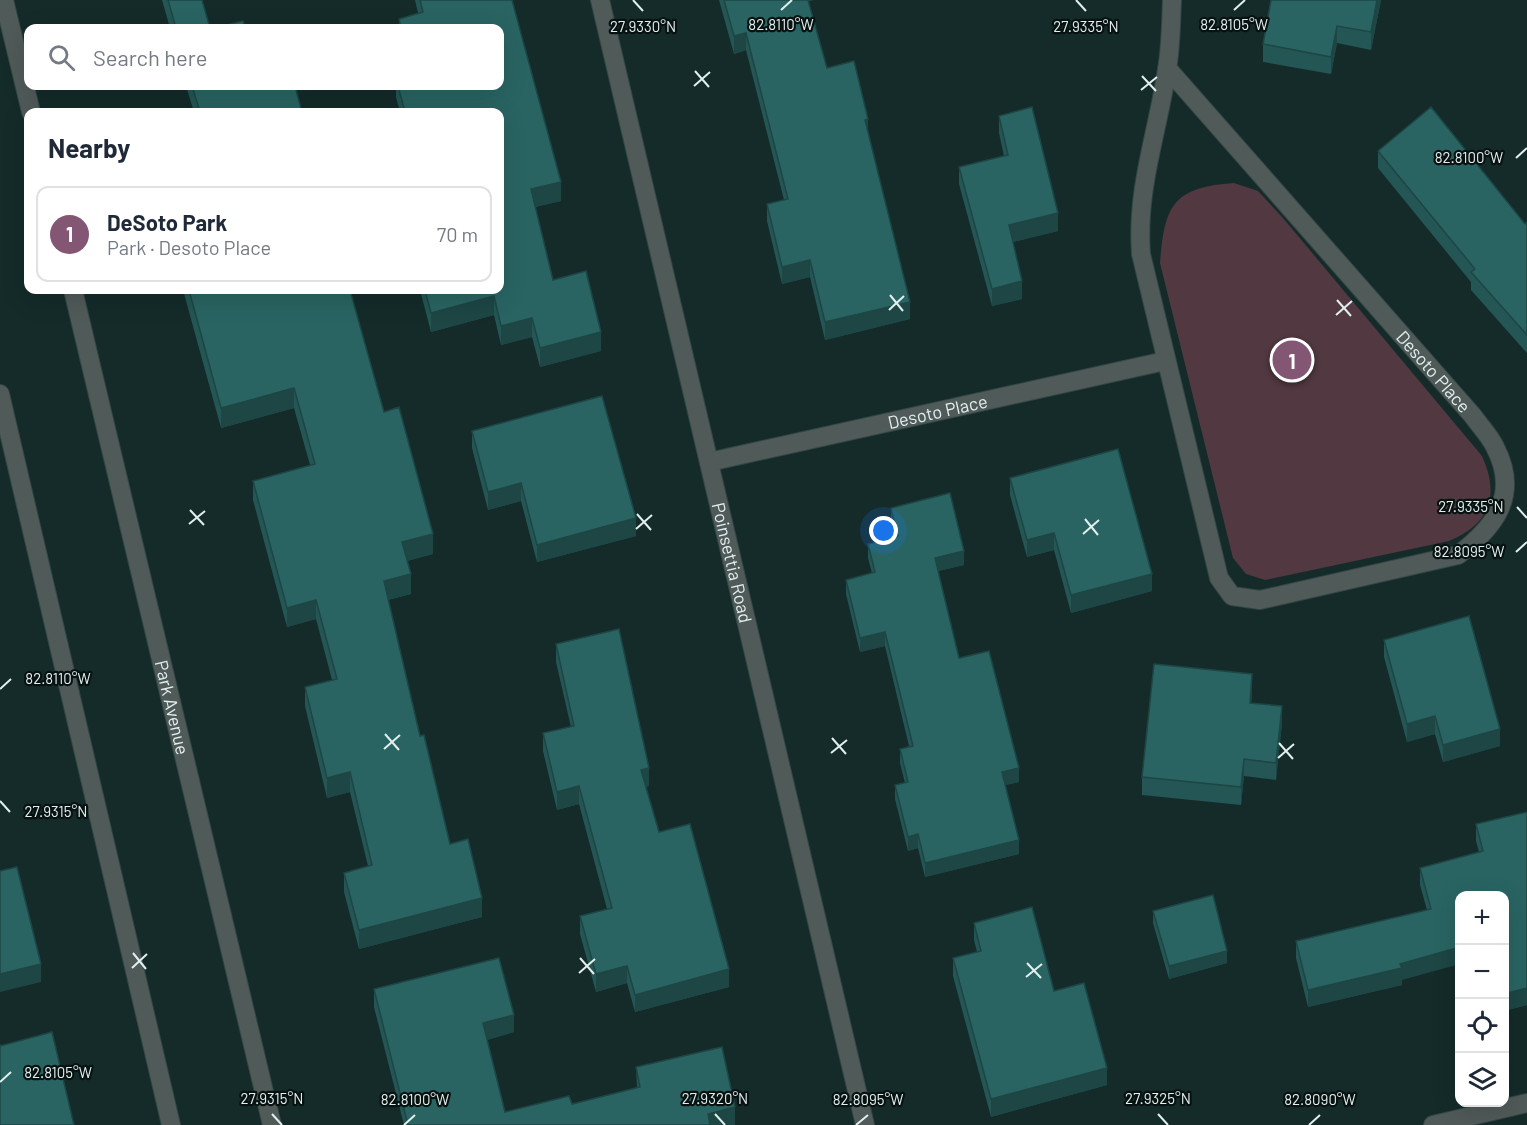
<!DOCTYPE html>
<html lang="en">
<head>
<meta charset="utf-8">
<style>
	:root { --surface:#fff; --page:#f2f2f3; --text:#1f2937; --muted:#747a83; --line:#e0e1e3; --accent:#835673 }
	body { margin:0; font-family:Barlow,sans-serif; background:var(--page); color:var(--text) }
	.controls { position:absolute; right:18px; bottom:18px; display:grid; overflow:hidden; border-radius:12px; box-shadow:0 6px 24px #0002 }
	.controls button { width:54px; height:54px; display:grid; place-items:center; padding:0; border:0; border-bottom:2px solid var(--line); background:var(--surface); color:var(--text); font:30px sans-serif }
	.you { position:absolute; left:884px; top:531px; width:21px; height:21px; margin:-15px; border:4px solid #fff; border-radius:50%; background:#1a73e8; box-shadow:0 0 0 9px #1a73e833 }
	.badge { display:grid; place-items:center; width:39px; height:39px; border-radius:50%; background:var(--accent); color:#fff; font-size:20px; font-weight:700 }
	.pin { position:absolute; translate:-50% -50%; border:3px solid #fff; box-shadow:0 2px 6px #0006 }
	.list { margin:0; padding:0; list-style:none }
	h2 { display:flex; justify-content:space-between; align-items:center; height:78px; margin:0; padding:0 24px; font-size:26px }
	h2 small { font-size:20px; font-weight:400; color:var(--muted) }
	.list li { display:grid; grid-template-columns:39px 1fr auto; gap:18px; align-items:center; box-sizing:border-box; height:96px; margin:0 12px 12px; padding:0 12px; border:2px solid var(--line); border-radius:12px }
	.list b { display:block; font-size:22px; white-space:nowrap }
	.list p { margin:0; font-size:20px; white-space:nowrap; color:var(--muted) }
	.list em { font-size:20px; font-style:normal; color:var(--muted) }
	.icon { flex:none; width:33px; height:33px; fill:none; stroke:currentColor; stroke-width:2; stroke-linecap:round; stroke-linejoin:round }
	.map { position:relative; flex:none; width:1527px; height:1125px; overflow:hidden }
	.search { position:absolute; background:var(--surface); box-shadow:0 6px 24px #0002; left:24px; top:24px; width:480px; height:66px; display:flex; align-items:center; gap:15px; box-sizing:border-box; padding:0 21px; border-radius:12px; color:var(--muted); font-size:22px }
	.panel { position:absolute; background:var(--surface); box-shadow:0 6px 24px #0002; left:24px; top:108px; width:480px; height:186px; border-radius:12px }
	.map>svg:first-child { display:block }
</style>
</head>
<body>
<div class="map">
<svg width="1527" height="1125" viewBox="0 0 1527 1125">
	<rect width="100%" height="100%" fill="#142b2a"/>
	<path fill="#513841" d="M1234,183l24,8 25,27 199,238c18,40 8,68 -33,85l-184,39 -19,-6 -13,-16 -73,-295c4,-57 13,-76 74,-80z"/>
	<g fill="none" stroke-linecap="round" stroke-linejoin="round">
		<g stroke="#314645" stroke-width="20">
			<g id="minor">
				<path d="M4,0l27,112"/>
				<path id="s1" d="M600,0l265,1125"/>
				<path id="s2" d="M1167,68l306,348c7,10 17,20 22,31 25,48 0,80 -37,108l-198,45 -28,-4 -13,-18 -78,-324c-5,-66 17,-122 26,-185 4,-23 4,-46 5,-69"/>
				<path id="s3" d="M73,290l199,835"/>
				<path d="M0,394l171,731"/>
				<path id="s4" d="M709,462l456,-101"/>
				<path d="M1433,1125l94,-22"/>
			</g>
		</g>
		<use href="#minor" stroke="#505a59" stroke-width="18"/>
	</g>
	<path fill="#235654" d="M162,0h40l8,28h-40z
		M415,0h97l49,201 -26,6 18,73 48,71 -61,16 -8,-30 -31,8 -7,-30 -63,17 -11,-42h80v-178h-100l-4,-15v-11h104v-58h-101v-9l19,-6z
		M719,0h95l-6,1 19,67 41,66 42,185 -85,21 -15,-63 -28,7 -15,-63v-17l17,-4 -38,-150 -12,4z
		M1381,0l-10,50 -34,-7 -6,31 -68,-12v-18z
		M186,86h109l7,26h-108z
		M999,116l59,115 -45,11 9,57 -30,7 -33,-122v-17l45,-11 -5,-23z
		M1378,151l147,73 2,-2v131l-56,-63v-8l-93,-114z
		M183,290h167l34,122 49,142 -26,7 4,33 -23,6 32,136 30,108 32,73 -123,32 -15,-57v-19l24,-7 -18,-74 -23,6 -22,-92v-19l27,-7 -16,-61 -29,8 -34,-127v-19l57,-16 -16,-57 -73,20z
		M472,431l164,105 -99,26 -16,-61 -33,9 -16,-62z
		M1010,478l142,113 -81,22 -17,-63 -27,7 -17,-62z
		M891,508l73,57 -26,6 21,87 60,124 -14,3 14,69 -94,23 -7,-29 -10,3 -13,-52v-14l10,-2 -5,-20v-14l9,-3 -24,-100 -25,6 -14,-58v-14l26,-7 -4,-15v-14l27,-7 -4,-15z
		M1384,640l116,106 -57,16 -8,-28 -28,8 -23,-85z
		M556,644l93,142 -4,1 14,45 70,155 -94,25 -8,-29 -31,9 -16,-58v-18l27,-7 -28,-105 -22,6 -14,-59v-18l28,-6 -15,-65z
		M1252,692l-1,11 31,20 -6,57 -32,-4 -3,29 -99,-10v-18z
		M1527,812v193l-23,6v-115l-102,84v5l-94,22 -12,-49v-17l131,-31 -7,-25v-17l59,-16 -3,-11v-17z
		M1153,911l74,52 -58,16 -16,-56z
		M974,923l80,68 53,94 -116,32 -38,-141v-18l24,-6 -3,-12z
		M374,989l140,43 -27,8 18,72 67,-8 65,-16 -1,-21 99,58h-331l-30,-118z"/>
	<path fill="#1d4645" d="M1377,0h4l-10,50v-18z
		M1337,26v17l-6,31v-17z
		M746,33v17l-12,4v-18z
		M868,119v17l-3,-16z
		M561,182v19l-30,7v-19z
		M1058,213v18l-49,12v-18z
		M810,260v17l-28,7v-17z
		M1022,281v18l-30,7v-17z
		M494,296v19l-63,17v-19z
		M910,302v17l-85,21v-18z
		M532,318v19l-31,8v-19z
		M601,332v19l-61,16v-19z
		M294,388v20l-73,20v-20z
		M521,483v18l-33,9v-18z
		M636,518v18l-99,26v-17z
		M1054,533v17l-27,7v-17z
		M433,534v20l-31,8v-20z
		M964,551v14l-29,7v-14z
		M411,574v20l-27,7v-20z
		M1152,574v17l-81,22v-18z
		M316,600v19l-29,8v-19z
		M885,632v14l-25,6v-14z
		M1252,674v18l-2,28v-17z
		M1282,706v17l-6,57v-17z
		M1435,716v18l-28,8v-18z
		M1500,729v17l-57,16v-17z
		M1244,759v17l-3,29v-18z
		M649,768v18l-8,2v-18z
		M1019,768v14l-17,4v-14z
		M350,772v20l-23,6v-20z
		M579,786v18l-22,6v-18z
		M918,834v14l-10,3v-14z
		M1019,840v14l-94,23v-14z
		M482,898v19l-123,32v-19z
		M1460,947v17l-58,16v5l-94,22v-17z
		M1227,951v12l-58,16v-13z
		M41,964v18l-41,10v-18z
		M627,966v17l-31,9v-18z
		M729,969v18l-94,25v-17z
		M1527,988v17l-23,6v-17z
		M514,1015v17l-31,9v-18z
		M1107,1068v17l-116,32v-18z
		M735,1107v18h-27v-11z"/>
	<path fill="#296462" stroke="#1d4645" stroke-width="1.5" d="M168,0h34l8,28h-34z
		M420,0h92l49,182 -30,7 22,91 33,-9 15,61 -61,16 -8,-30 -31,8 -7,-30 -63,17 -6,-23h75v-178h-95l-7,-26h102v-58h-99l-2,-9 24,-7z
		M724,0h84l19,68 27,-7 14,58 -3,1 45,182 -85,20 -15,-62 -28,7 -15,-63 21,-5 -42,-166 -12,3z
		M1271,0h106l-6,32 -34,-6 -6,31 -68,-13z
		M243,21l2,7h-30z
		M192,86h103l7,26h-102z
		M1032,107l26,106 -49,12 13,56 -30,8 -33,-122 49,-12 -9,-39z
		M1431,107l94,117 2,-2v113l-56,-63 4,-3 -97,-118z
		M189,290h161l34,122 15,-5 34,127 -31,8 9,32 -27,7 36,155 4,-1 26,109 18,-5 14,59 -123,32 -15,-57 28,-8 -22,-93 -23,6 -22,-91 32,-8 -21,-79 -29,8 -34,-127 62,-17 -21,-76 -73,20z
		M602,396l34,122 -99,27 -16,-62 -33,9 -16,-61z
		M1118,449l34,125 -81,21 -17,-62 -27,7 -17,-62z
		M950,493l14,58 -29,7 24,100 30,-7 30,117 -17,4 17,68 -94,23 -7,-29 -10,3 -13,-52 13,-3 -8,-33 13,-3 -28,-114 -25,6 -14,-58 29,-8 -7,-28 30,-8 -7,-28z
		M1469,616l31,113 -57,16 -8,-29 -28,8 -23,-84z
		M619,629l30,139 -8,2 18,62 31,-8 39,145 -94,26 -8,-29 -31,8 -16,-58 32,-8 -33,-122 -22,6 -14,-59 31,-7 -18,-82z
		M1154,664l98,10 -2,29 32,3 -6,57 -32,-4 -3,28 -99,-10z
		M1527,812v176l-23,6v-98h-44v51l-60,17 2,4 -94,22 -12,-49 135,-32 -11,-41 63,-17 -7,-27z
		M17,867l24,97 -41,10v-103z
		M1213,895l14,56 -58,15 -16,-55z
		M1032,907l22,84 30,-8 23,85 -116,31 -38,-141 28,-7 -7,-28z
		M499,958l15,57 -31,8 22,89 64,-16 3,8 68,-17 -4,-20 86,-20 13,60 -27,7 2,11h-302l-34,-136z
		M52,1032l22,93h-74v-81v2z"/>
	<path fill="none" stroke="#e1efee" stroke-width="2" d="M633,0l10,11M1076,0l10,11M781,10l11,-10M1234,10l11,-10M695,71l14,16M1142,76l14,15M694,86l16,-14M1141,90l16,-13M1516,158l11,-10M890,295l13,16M1337,300l14,16M889,310l15,-14M1336,315l16,-14M1517,507l10,11M190,510l14,15M637,514l14,16M1085,519l13,16M189,524l16,-13M636,529l16,-14M1083,534l16,-14M1516,552l11,-10M0,689l11,-10M385,734l14,16M832,738l14,16M1279,743l14,16M384,749l16,-14M831,753l16,-13M1278,758l16,-14M0,801l10,11M133,953l13,16M580,958l14,16M1027,963l14,15M132,968l15,-14M579,973l16,-14M1026,977l16,-13M0,1082l11,-10M272,1114l10,11M715,1114l10,11M1158,1114l10,11M404,1125l11,-10M856,1125l12,-10M1309,1125l11,-10"/>
	<g text-anchor="middle" dominant-baseline="central" stroke-width="4.5" stroke-linejoin="round" paint-order="stroke">
		<g font-size="18" fill="#e1efee" stroke="#081211">
			<text stroke="none"><textPath href="#s2" startOffset="404">Desoto Place</textPath></text>
			<text stroke="none"><textPath href="#s4" startOffset="234">Desoto Place</textPath></text>
			<text stroke="none"><textPath href="#s1" startOffset="578">Poinsettia Road</textPath></text>
			<text stroke="none"><textPath href="#s3" startOffset="429">Park Avenue</textPath></text>
		</g>
	</g>
	<g font-size="15" text-anchor="middle" fill="#e1efee" stroke="#081211" stroke-width="4.5" stroke-linejoin="round" paint-order="stroke">
		<text x="781" y="30">82.8110°W</text>
		<text x="1234" y="30">82.8105°W</text>
		<text x="643" y="32">27.9330°N</text>
		<text x="1086" y="32">27.9335°N</text>
		<text x="1469" y="163">82.8100°W</text>
		<text x="1471" y="512">27.9335°N</text>
		<text x="1469" y="557">82.8095°W</text>
		<text x="58" y="684">82.8110°W</text>
		<text x="56" y="817">27.9315°N</text>
		<text x="58" y="1078">82.8105°W</text>
		<text x="272" y="1104">27.9315°N</text>
		<text x="715" y="1104">27.9320°N</text>
		<text x="1158" y="1104">27.9325°N</text>
		<text x="415" y="1105">82.8100°W</text>
		<text x="868" y="1105">82.8095°W</text>
		<text x="1320" y="1105">82.8090°W</text>
	</g>
</svg>
<div class="controls">
<button>+</button>
<button>−</button>
<button><svg class="icon" aria-label="locate" viewBox="0 0 24 24"><circle cx="12" cy="12" r="6"/><path d="M12 2v4M12 18v4M2 12h4M18 12h4"/></svg></button>
<button><svg class="icon" aria-label="layers" viewBox="0 0 24 24"><path d="M12 4l9 5-9 5-9-5zM3 14l9 5 9-5"/></svg></button>
</div>
<div class="you"></div>
<div class="pin badge" style="left:1292px;top:360px">1</div>
<div class="search"><svg class="icon" aria-label="search" viewBox="0 0 24 24"><circle cx="10" cy="10" r="6"/><path d="M15 15l6 6"/></svg>Search here</div>
<section class="panel">
<h2>Nearby<small></small></h2>
<ul class="list">
<li><span class="badge">1</span><div><b>DeSoto Park</b><p>Park · Desoto Place</p></div><em>70 m</em></li>
</ul>
</section>
</div>
</body>
</html>
